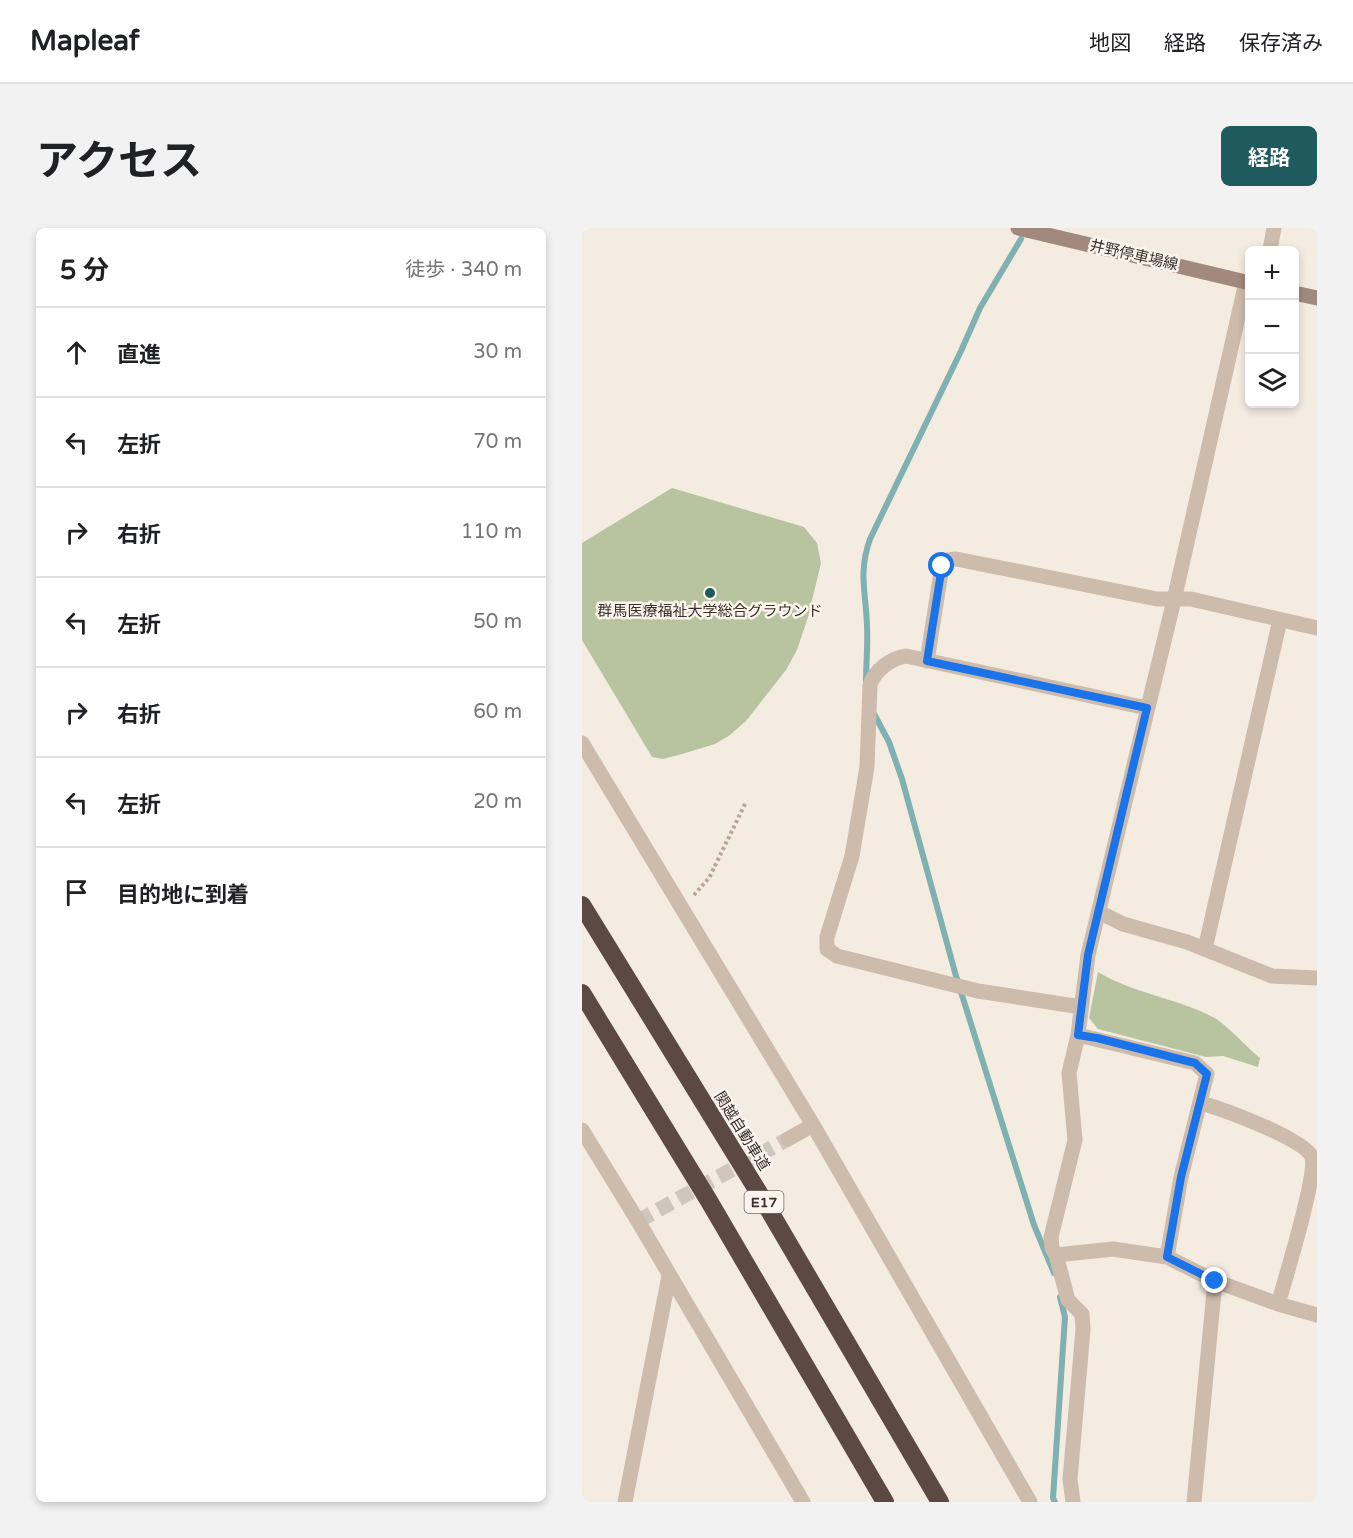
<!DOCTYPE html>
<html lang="ja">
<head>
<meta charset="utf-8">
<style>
	:root { --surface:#fff; --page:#f2f2f2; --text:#202124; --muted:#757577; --line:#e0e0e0; --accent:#1f5a5e }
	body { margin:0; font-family:"Varela Round","Noto Sans JP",sans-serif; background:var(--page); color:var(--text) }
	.controls { position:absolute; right:18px; top:18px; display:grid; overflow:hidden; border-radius:9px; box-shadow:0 3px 9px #0003 }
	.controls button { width:54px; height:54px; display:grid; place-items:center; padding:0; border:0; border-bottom:2px solid var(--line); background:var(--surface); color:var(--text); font:30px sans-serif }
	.stop { position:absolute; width:18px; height:18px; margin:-14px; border:4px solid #1a73e8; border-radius:50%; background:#fff }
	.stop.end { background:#1a73e8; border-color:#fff; box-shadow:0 2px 6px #0008 }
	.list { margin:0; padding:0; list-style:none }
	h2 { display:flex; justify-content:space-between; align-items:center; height:78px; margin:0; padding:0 24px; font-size:26px }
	h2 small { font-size:20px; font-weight:400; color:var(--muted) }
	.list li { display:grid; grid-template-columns:39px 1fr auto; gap:18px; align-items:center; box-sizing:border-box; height:90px; padding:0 24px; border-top:2px solid var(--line) }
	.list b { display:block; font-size:22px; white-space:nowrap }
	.list em { font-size:20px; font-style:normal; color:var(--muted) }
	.icon { flex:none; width:33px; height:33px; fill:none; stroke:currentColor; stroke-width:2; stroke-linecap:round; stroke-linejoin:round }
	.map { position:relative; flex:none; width:735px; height:1274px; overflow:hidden; border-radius:9px }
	header { display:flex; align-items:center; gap:36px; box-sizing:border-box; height:84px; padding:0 30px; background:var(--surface); border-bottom:2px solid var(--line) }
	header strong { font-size:28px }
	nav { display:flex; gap:33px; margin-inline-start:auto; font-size:21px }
	.intro { display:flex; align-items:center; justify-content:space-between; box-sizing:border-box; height:144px; padding:0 36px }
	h1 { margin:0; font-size:42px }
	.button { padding:15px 27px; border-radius:9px; background:var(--accent); color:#fff; font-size:21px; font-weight:700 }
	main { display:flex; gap:36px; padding:0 36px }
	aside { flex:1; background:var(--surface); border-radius:9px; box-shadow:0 3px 9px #0003 }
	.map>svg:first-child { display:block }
</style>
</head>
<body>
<header>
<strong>Mapleaf</strong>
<nav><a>地図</a><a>経路</a><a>保存済み</a></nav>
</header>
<div class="intro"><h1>アクセス</h1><a class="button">経路</a></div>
<main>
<aside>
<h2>5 分<small>徒歩 · 340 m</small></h2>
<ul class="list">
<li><svg class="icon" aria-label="ahead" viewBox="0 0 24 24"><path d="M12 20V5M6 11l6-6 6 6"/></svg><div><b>直進</b></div><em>30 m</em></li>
<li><svg class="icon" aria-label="left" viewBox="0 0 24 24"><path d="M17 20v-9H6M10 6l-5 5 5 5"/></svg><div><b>左折</b></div><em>70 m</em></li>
<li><svg class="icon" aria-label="right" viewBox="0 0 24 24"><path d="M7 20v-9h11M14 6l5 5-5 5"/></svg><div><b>右折</b></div><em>110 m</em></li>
<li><svg class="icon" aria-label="left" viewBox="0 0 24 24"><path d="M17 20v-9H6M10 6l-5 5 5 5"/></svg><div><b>左折</b></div><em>50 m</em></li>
<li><svg class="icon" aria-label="right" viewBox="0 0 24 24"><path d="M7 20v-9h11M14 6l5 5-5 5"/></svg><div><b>右折</b></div><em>60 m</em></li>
<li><svg class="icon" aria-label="left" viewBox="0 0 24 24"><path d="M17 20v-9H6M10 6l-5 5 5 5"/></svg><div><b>左折</b></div><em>20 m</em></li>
<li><svg class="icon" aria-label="arrive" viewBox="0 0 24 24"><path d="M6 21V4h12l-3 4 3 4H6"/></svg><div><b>目的地に到着</b></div></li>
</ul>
</aside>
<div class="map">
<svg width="735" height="1274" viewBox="0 0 735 1274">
	<rect width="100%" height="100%" fill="#f4ebe1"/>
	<path fill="#b8c4a0" d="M90,260l132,39 13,16 4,20 -13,54 -11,33 -11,20 -40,51 -16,14 -15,9 -33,10 -19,5 -11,-2 -70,-117v-97z
		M516,744c35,21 77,26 113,44 15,7 35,31 49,42l-2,9 -35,-11 -17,1 -108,-28 -9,-11z"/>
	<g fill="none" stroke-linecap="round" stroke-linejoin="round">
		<path stroke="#7fb0b2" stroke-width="6" d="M284,454c0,-18 2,-37 1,-56 -1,-34 -9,-53 3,-87l91,-188 19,-43 41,-69
			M291,484l16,30 13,37 54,197 78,249 20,48
			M473,1274l-2,-4 12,-181 -5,-20"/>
		<path stroke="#cfc6bd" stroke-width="15" stroke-dasharray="15 8" stroke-linecap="butt" d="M56,993l150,-82"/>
		<path stroke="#b9a596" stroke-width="4" stroke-dasharray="3 3" stroke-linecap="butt" d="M112,667l15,-17 37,-76"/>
		<path stroke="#cdbbac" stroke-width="15" d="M688,22l4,-22
			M345,433l15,-95 6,-6 8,-1 201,40h34l126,29
			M517,684l24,12 64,18 85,34 45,2
			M623,721l75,-329
			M499,779l-103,-16 -141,-35 -10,-7v-12l25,-81 15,-89 3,-82c4,-14 21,-27 36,-29l241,52
			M496,807l117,28 12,11 -26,103 -14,80
			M0,902l56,91 165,281
			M206,911l25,-14
			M474,1027l57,-6 54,8 48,24 63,23c7,-24 39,-129 34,-147 -9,-19 -90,-48 -111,-54
			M696,1076l39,11
			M43,1274l44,-226
			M491,1274l-3,-23 13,-149 -1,-16 -14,-14 -12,-45 -4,-7 -1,-11 24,-97 -6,-67 9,-38 10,-80 86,-355 72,-318
			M612,1274l21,-221"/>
		<path stroke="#cdbbac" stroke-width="15" d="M0,515l231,382 217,377"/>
		<path stroke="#a18a7d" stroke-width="15" d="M436,0l232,55
			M712,65l23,5"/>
		<path stroke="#5c4a42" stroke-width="18" d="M0,677l177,288 181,309
			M0,765l127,208 176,301"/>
	</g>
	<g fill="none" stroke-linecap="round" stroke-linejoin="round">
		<path stroke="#1a73e8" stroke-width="8" d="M360,338l-15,95 220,47 -59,247 -10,80 19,3 98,25 12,11 -26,103 -14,80 48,24"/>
	</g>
	<circle fill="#1f5a5e" stroke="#fbf5ee" stroke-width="2" cx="128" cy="365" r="6"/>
	<g text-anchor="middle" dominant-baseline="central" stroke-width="5" stroke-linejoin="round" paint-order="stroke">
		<rect fill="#fbf5ee" stroke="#756b66" stroke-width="1.5" x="162.5" y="963" width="39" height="22" rx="4.5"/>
		<g font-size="14" font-weight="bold" fill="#3b302b">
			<text x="182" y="974">E17</text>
		</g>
		<g font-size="15" fill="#3b302b" stroke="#fbf5ee">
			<text transform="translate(552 27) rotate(13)">井野停車場線</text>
			<text transform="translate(160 903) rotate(58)">関越自動車道</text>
		</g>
		<g font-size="15" fill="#3b302b" stroke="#fbf5ee">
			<text x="128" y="383">群馬医療福祉大学総合グラウンド</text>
		</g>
	</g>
</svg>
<div class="controls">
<button>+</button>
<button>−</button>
<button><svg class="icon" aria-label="layers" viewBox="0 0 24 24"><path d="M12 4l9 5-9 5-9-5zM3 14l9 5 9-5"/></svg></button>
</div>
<div class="stop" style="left:360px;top:338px"></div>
<div class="stop end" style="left:633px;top:1053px"></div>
</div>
</main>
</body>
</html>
